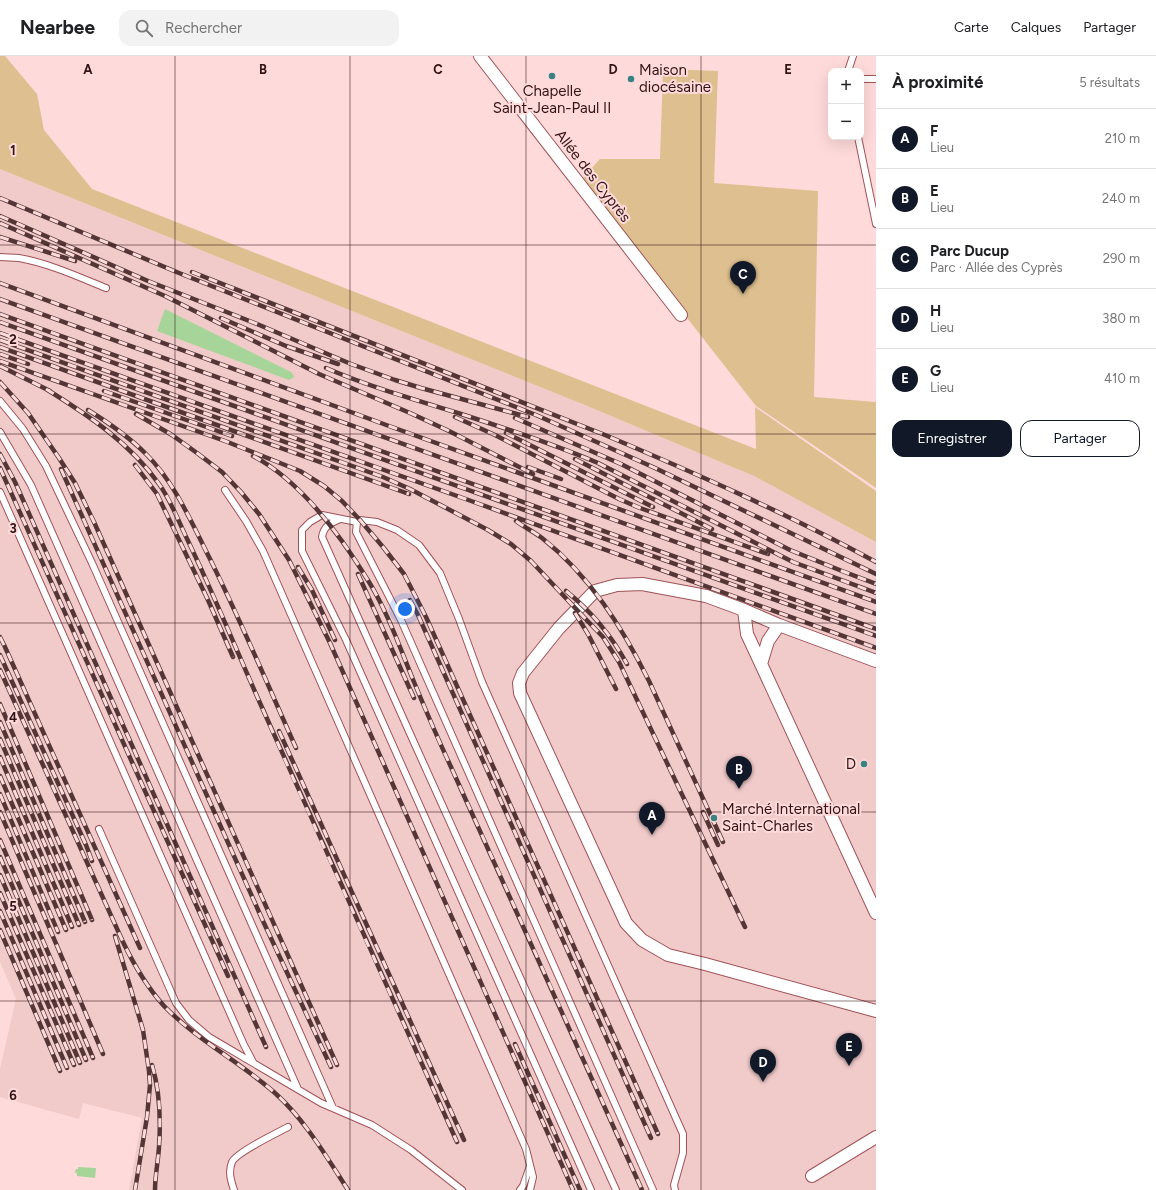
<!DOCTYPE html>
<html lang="fr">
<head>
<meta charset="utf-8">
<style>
	:root { --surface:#fff; --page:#f2f2f2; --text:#202124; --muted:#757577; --line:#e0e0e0; --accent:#111827 }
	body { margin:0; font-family:Figtree,sans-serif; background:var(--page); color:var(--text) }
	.controls { position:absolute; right:12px; top:12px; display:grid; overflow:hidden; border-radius:8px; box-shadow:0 4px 16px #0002 }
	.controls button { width:36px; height:36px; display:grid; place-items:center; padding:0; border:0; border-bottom:1px solid var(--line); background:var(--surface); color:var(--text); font:20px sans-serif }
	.you { position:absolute; left:405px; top:553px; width:14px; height:14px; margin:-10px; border:3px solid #fff; border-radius:50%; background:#1a73e8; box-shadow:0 0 0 6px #1a73e833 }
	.badge { display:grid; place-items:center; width:26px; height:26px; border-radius:50%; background:var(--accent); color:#fff; font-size:13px; font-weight:700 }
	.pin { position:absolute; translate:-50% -33px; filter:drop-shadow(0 1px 2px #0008) }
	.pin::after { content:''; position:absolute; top:21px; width:14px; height:12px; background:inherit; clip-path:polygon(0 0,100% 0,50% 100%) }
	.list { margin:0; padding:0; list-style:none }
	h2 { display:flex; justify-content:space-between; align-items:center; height:52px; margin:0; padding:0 16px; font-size:17px }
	h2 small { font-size:13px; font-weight:400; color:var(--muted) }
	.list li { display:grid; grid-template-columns:26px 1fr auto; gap:12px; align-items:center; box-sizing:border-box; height:60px; padding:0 16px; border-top:1px solid var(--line) }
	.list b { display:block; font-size:15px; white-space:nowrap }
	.list p { margin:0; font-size:13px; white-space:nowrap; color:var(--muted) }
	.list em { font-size:13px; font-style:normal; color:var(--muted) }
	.actions { display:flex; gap:8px; padding:12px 16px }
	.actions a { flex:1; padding:9px 0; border:1px solid var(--accent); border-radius:12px; text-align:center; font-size:14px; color:var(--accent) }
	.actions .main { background:var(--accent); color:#fff }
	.icon { flex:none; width:22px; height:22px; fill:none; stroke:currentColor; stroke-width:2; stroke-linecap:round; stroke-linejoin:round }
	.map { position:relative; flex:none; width:876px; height:1134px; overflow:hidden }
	header { display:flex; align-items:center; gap:24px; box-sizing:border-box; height:56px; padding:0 20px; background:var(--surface); border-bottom:1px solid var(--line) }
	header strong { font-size:19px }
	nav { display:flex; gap:22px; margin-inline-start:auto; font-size:14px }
	.search { width:280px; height:36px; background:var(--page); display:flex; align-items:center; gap:10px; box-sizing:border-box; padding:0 14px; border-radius:12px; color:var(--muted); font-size:15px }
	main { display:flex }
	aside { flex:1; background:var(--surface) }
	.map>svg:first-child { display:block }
</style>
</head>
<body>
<header>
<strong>Nearbee</strong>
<div class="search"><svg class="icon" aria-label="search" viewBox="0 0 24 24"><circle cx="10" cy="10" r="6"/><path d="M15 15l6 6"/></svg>Rechercher</div>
<nav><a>Carte</a><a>Calques</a><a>Partager</a></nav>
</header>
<main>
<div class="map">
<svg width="876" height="1134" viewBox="0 0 876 1134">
	<rect width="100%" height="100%" fill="#fedada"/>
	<path fill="#f1caca" d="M0,113l580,234 174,73 122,66v648h-747l13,-72 -59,-15 -4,16 -79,-22v-28l16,-70 -16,-37z"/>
	<path fill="#debf8f" d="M0,0h5l32,38 7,36 48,59 664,260 -1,-42 121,84v51l-122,-66 -174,-73 -580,-234z
		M663,13l55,2 -4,112 104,8 -4,206 62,5v86l-120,-82 -176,-225 20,-22h60z"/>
	<path fill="#a7d498" d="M165,253l126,63 3,4 -1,2 -4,2 -132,-49z
		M78,1111l18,1 -1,10 -18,-2v-2l-2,-2 1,-3h2z"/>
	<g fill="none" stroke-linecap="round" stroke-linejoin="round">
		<g stroke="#a05357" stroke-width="8">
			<path id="service" d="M848,15l5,-15
				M861,23h15
				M858,81l18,87
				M0,201c6,1 13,0 19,1 29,5 60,19 87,30
				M0,345l23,28 23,37 46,97 241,545
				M0,376l31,53 267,604
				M225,434l21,31 17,30 263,598 7,28 -3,13
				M0,436l244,553 9,17
				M340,463c-9,4 -16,6 -18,18l90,201 204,452
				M357,466l-35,-7 -12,7 -8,8v21l44,89 245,550
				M99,773l77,174 13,17 20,17 112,66 51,22 39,25 51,40
				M234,1134c-3,-9 -6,-18 -2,-28 5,-10 45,-29 56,-35
				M520,1134l3,-4 7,-20
				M653,1134l-252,-570 -45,-88 1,-10 3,-2 17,2 20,8 22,15 21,28 19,46 23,63 201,452v19l-9,32 1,5"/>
		</g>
		<g stroke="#a05357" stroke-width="14">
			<path id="minor" d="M480,0l201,259
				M744,554l3,24 14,30 7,-23 11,-16
				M876,605l-97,-36 -35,-15 -38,-14 -64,-12 -25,1 -22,6 -36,37 -36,45 -4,10 1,10 106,230 16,17 26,15 37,9 171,47
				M761,608l115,249
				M812,1120l64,-39"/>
		</g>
		<use href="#service" stroke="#fff" stroke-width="6"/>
		<use href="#minor" stroke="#fff" stroke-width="12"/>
		<g stroke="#553637" stroke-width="4.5">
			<path id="rail" d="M0,142l179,75 357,142 119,53 221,106
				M0,160l148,65 109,43 94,40 44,16 26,8 107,29
				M0,167l165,73 154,78 91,39 39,18 84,43
				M0,181l75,24
				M192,216l413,163c92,39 183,79 271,127
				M0,227l389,143 487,176
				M0,243l876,315
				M0,258l876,315
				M221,262l65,28 52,18
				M0,266l876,314
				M0,277l474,169 402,146
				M0,284l383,137 27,12 78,41 23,14 20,17 46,49 26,27 16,25 126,265
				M0,291l409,147
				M0,298l28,10
				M0,305l225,80 75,30 24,15 18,15 18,19 23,27 21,27 22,43 232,517
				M0,310l50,25
				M326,312c44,19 90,32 135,46 47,15 92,30 137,49l195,99 83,31
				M0,326l28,31 31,45 16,25 19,39 243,543
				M46,333c42,26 84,54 113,95 13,18 20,39 30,59 25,52 47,106 71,160 64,146 131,292 197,439
				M104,335l128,45
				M88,354c21,13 41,27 58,44 27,27 42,61 59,95 33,65 61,132 91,199
				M136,358l36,21 25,18 25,19 19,20 18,22 30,46 41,83 243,547
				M455,361l40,18 124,64 21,9 128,46
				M515,362l106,46 169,86 52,21 34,13
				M506,377l147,74
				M0,398l15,28 251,565
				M253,400c48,25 88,80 116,126 19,31 31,66 45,100 12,29 24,57 37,85 64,141 128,282 191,423
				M575,403l137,70
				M135,409l22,29 51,106 25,57
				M528,411l33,12
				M0,412l228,508
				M61,413l202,452 68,146
				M516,465c8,6 18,11 26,17 48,38 80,89 107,143l74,161
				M298,511l14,23 23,50
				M358,518l56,124
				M566,535c25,20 45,44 61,73
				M410,544l8,15 233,523
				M575,557l13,21 28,55
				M0,581l5,10 135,301
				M0,599l86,190 6,16
				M0,614l123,272c11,23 24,45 41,64 33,34 76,56 111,87 30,27 51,63 73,97
				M0,648l92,216
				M0,666l85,200
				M279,675l185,409
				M0,683l79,186
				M0,701l72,170
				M0,720l66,154
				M0,738l58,138
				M0,756l103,242
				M703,756l15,33
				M0,784l93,218
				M0,801l86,203
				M0,819l80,188
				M0,837l74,172
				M0,855l67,157
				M0,874l60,141
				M115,880l28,94 6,41 1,14 -3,32 -12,73
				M515,988l65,146
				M152,1009c8,27 9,54 7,82 -1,15 -4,29 -4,43"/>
		</g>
		<use href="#rail" stroke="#fedada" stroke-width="3" stroke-dasharray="9" stroke-linecap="butt"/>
	</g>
	<path fill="none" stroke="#321315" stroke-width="1" stroke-opacity="0.55" d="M175,0v1134M350,0v1134M526,0v1134M701,0v1134M0,189h876M0,378h876M0,567h876M0,756h876M0,945h876"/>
	<g fill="#398284" stroke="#fedada" stroke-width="1.5">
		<circle cx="552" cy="20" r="4"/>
		<circle cx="631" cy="23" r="4"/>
		<circle cx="864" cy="708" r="4"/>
		<circle cx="714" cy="762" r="4"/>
	</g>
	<g text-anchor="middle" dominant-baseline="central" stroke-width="4" stroke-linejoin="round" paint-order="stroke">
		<g font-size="15" fill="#321315" stroke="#fedada" text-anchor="start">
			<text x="639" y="14">Maison<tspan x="639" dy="17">diocésaine</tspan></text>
			<text x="552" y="35" text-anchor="middle">Chapelle<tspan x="552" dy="17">Saint-Jean-Paul II</tspan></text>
			<text x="856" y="708" text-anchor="end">D</text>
			<text x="722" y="753">Marché International<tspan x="722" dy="17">Saint-Charles</tspan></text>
		</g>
		<g font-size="15" fill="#321315" stroke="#fedada">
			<text transform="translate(593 120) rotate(52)">Allée des Cyprès</text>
		</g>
	</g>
	<g font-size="13" text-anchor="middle" font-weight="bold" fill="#321315" stroke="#fedada" stroke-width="4" stroke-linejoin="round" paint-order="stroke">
		<text x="88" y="18">A</text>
		<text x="263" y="18">B</text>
		<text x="438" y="18">C</text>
		<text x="613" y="18">D</text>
		<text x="788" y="18">E</text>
		<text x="13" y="99">1</text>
		<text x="13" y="288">2</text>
		<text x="13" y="477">3</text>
		<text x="13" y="666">4</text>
		<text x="13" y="855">5</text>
		<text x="13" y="1044">6</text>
	</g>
</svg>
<div class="controls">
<button>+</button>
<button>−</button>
</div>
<div class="you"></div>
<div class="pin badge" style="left:652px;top:779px">A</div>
<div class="pin badge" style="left:739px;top:733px">B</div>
<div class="pin badge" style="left:743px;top:238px">C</div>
<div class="pin badge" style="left:763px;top:1026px">D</div>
<div class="pin badge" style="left:849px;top:1010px">E</div>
</div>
<aside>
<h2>À proximité<small>5 résultats</small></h2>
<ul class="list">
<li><span class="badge">A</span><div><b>F</b><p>Lieu</p></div><em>210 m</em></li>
<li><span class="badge">B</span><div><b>E</b><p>Lieu</p></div><em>240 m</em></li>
<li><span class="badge">C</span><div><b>Parc Ducup</b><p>Parc · Allée des Cyprès</p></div><em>290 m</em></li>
<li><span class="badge">D</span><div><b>H</b><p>Lieu</p></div><em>380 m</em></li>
<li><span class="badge">E</span><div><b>G</b><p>Lieu</p></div><em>410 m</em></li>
</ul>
<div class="actions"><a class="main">Enregistrer</a><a>Partager</a></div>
</aside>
</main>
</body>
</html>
